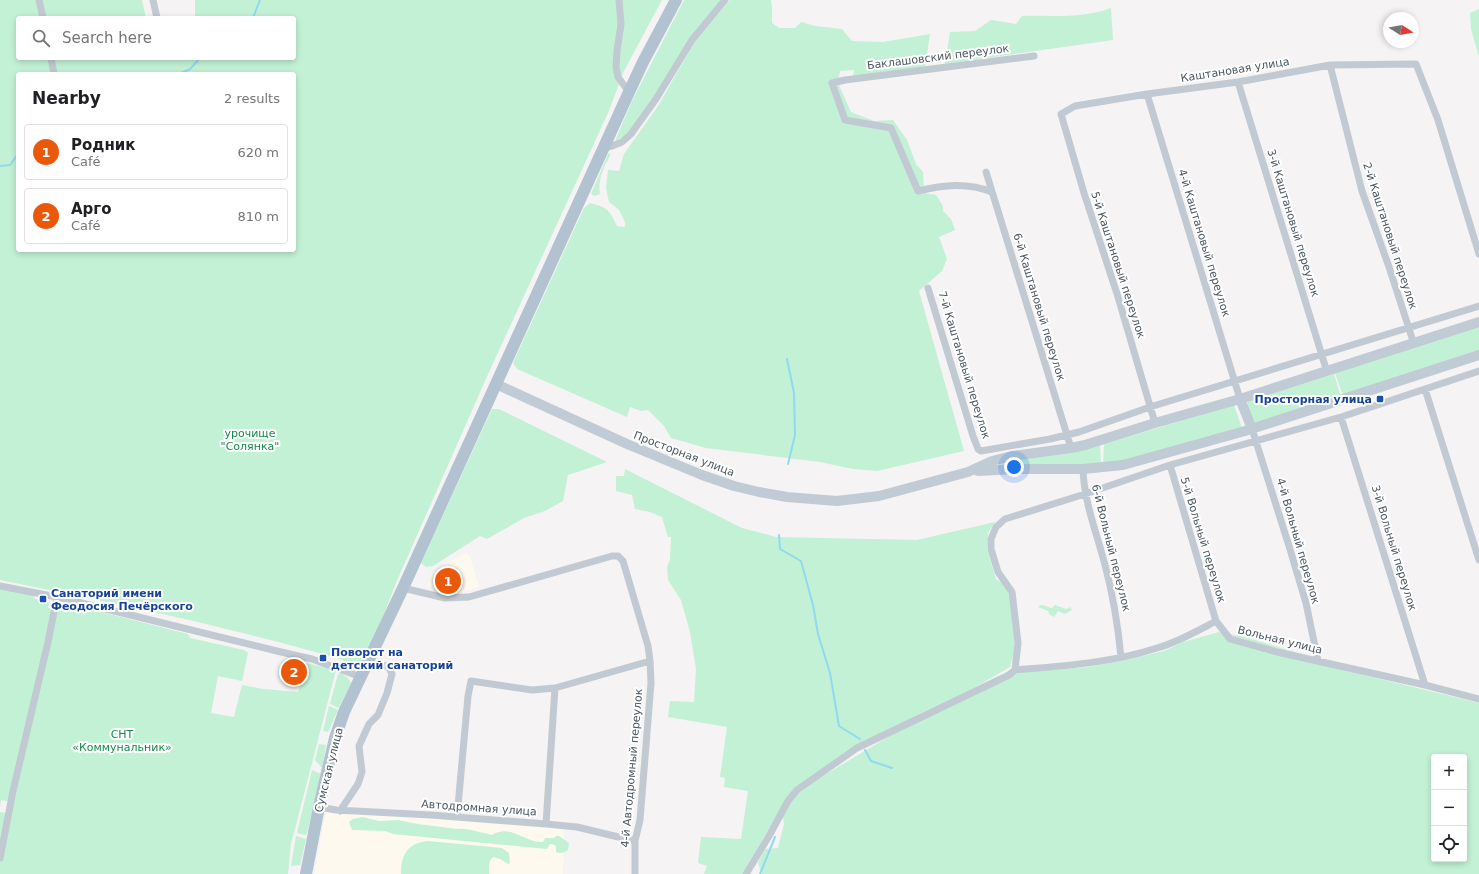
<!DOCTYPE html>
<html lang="en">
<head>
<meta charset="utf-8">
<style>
	:root { --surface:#fff; --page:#f2f2f2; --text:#202124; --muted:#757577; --line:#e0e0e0; --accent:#ea580c }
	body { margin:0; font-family:"DejaVu Sans",sans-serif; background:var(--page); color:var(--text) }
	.controls { position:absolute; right:12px; bottom:12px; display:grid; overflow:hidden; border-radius:4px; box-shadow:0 2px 6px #0003 }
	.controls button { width:36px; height:36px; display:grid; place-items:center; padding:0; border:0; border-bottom:1px solid var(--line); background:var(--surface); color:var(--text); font:20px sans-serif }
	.compass { position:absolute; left:1383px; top:12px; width:36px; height:36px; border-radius:50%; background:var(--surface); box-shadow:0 2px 6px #0003; rotate:101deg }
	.you { position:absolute; left:1014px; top:467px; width:14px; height:14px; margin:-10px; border:3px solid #fff; border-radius:50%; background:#1a73e8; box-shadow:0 0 0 6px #1a73e833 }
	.badge { display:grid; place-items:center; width:26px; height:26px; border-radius:50%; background:var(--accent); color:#fff; font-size:13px; font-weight:700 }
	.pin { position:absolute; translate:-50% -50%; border:2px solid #fff; box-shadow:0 1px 4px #0006 }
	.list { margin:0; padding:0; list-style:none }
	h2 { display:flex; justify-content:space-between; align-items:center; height:52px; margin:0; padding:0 16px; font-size:17px }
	h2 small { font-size:13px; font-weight:400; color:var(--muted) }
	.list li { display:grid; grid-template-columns:26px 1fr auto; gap:12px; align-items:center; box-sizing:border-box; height:56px; margin:0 8px 8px; padding:0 8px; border:1px solid var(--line); border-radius:4px }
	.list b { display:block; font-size:15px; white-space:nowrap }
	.list p { margin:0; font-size:13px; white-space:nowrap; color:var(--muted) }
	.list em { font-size:13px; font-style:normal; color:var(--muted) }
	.icon { flex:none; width:22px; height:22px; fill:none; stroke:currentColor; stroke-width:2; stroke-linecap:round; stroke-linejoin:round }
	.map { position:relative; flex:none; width:1479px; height:874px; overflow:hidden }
	.search { position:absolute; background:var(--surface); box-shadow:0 2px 6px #0003; left:16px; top:16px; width:280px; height:44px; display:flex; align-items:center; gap:10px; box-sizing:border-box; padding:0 14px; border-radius:4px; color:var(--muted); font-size:15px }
	.panel { position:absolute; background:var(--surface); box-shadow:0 2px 6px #0003; left:16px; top:72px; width:280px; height:180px; border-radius:4px }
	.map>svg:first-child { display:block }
</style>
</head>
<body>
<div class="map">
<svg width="1479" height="874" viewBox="0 0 1479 874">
	<rect width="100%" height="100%" fill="#f5f3f3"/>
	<path fill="#fdf9ef" d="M466,552l4,4 9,31 -29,9 -8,-1 -2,-5 -13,-4 4,-11 -1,-1z
		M327,807l237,19 -1,48h-249z"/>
	<path fill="#c3f1d5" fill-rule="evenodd" d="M0,0h142l4,18h-128v40h276v-40h-99v-18h467l-38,71 -16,42 -119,259 -93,211 -20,52 -17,32 -17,-3 1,-4c-113,-33 -228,-57 -343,-80zM18,74h276v176h-276z
		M684,0h37l-92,134 -14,7 17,-40z
		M730,0h41l1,7v16l7,5h16l6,-6 14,4 27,3 10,12 31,1 47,-8 -5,33 -72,10 1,-7 -14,1 -2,12 13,29 23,9 19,-1 14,20 9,24 7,8 1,21 12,2 7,11v5l8,8 4,11 -16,7 8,22 -5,12 -23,20 45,160 -87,20 -24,-2 -33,-7 -114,-14 -35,-10 -7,-12 -16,-16 -7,1 -11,-4 -3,10 -110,-48 -4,-6 71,-155 6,-5c18,5 19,6 27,23l8,1v-5l-6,-12 -10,-8 -3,-14 2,-18 11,1 5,-17 34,-48 36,-63z
		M1111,8l2,32 -168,24 5,-32 25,-1 16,-11 25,4 6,-8c29,-1 61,3 89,-8z
		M1479,9v48l-8,-28 -1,-16z
		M610,153c0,5 -3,8 -5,12 -4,10 -7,19 -5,29l-5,2 -4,-2 17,-40z
		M1479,326v26l-136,44 -8,-23z
		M1334,374l7,23 -84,26h-3l-8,-19 3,-3z
		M1234,405l8,23 -120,33 -19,3 1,-20z
		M492,409h7l108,53 -39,13 -5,26 -18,10 -21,7 -37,21 -7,-3 -47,30 -7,1 -5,-4z
		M1100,445l1,19h-90l-2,-2z
		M625,469l117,59 34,9 141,3 78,-18 -7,11 -1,16 9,30 6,4 6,8 2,9 5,48 -5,19 -38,22 -53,25 -36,20 -93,59 -48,81h-38l3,-8 -9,-3 3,-26 40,2 7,-48 -24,-4 1,-9 -5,-1 7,-50 -59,-10 2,-16 24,1 2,-33 -6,-37 -9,-32 -13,-20 -1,-13 3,-7 1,-23h-3l-6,-20 -12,-5 -15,-3 -3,-14 -16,-4v-15h8z
		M0,589l33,6 2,4 14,3 -1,6 6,1 -46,192 -7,-1 -1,7z
		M57,602l25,5 106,27 2,4 54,12 4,3 -6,28 -24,-5 -7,37 23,4 8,-32 22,4 34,3 9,-29 29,7 -41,159 -4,14 -3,31h-288v-62l9,1z
		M1041,605c5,0 7,3 11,3l3,-3 11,4 4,-2 2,3 -7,4 -7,-3 -4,6 -4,-2 -2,-4 -10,-4z
		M1219,632l26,5 50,15 36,15 148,36v171h-717l-4,-11 7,-14 13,-1 6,-24 -1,-8 8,-14 8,-9 14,-11 90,-54 110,-53 10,-3 64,-5 34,-6 43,-10 19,-9zM1434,757h30v102h-30z
		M341,673l7,5 3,5 -12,25 -9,-4 8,-30z
		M329,706l9,4 -10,22 -5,-1z
		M319,744l7,1 -4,23 -7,-8z
		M312,770l9,4 -14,59 -2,2 -8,-2z
		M363,817l16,4 19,-1 20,4 40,5c10,-1 24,4 34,6 18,-12 33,8 51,7l2,-4h9l2,-2h3l10,7 -1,7 -3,2 -5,1 -4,-1v-6l-4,-2h-2l-3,5 -154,-15 -8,-3 -33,-1 -3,-8 4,-3z
		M296,836l10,3 -6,26 -9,1z
		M428,841l74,7 7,5 1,10 -2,1 -8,-5 -7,-2c-5,4 -4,11 -4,17h-88c0,-20 7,-31 27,-33z"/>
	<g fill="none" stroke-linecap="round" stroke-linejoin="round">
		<path stroke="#90daee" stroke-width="2" d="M253,18l7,-18
			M179,74l11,-5 10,-11
			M0,166l10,-1 8,-11
			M787,359l7,34 1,42 -7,29
			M779,535l1,14 21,12 12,44 5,29 12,39 9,53 21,13
			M865,750l6,11 21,7
			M760,874l15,-37"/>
		<path stroke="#c1cad2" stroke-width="7" d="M39,0l4,18
			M153,0l4,18
			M619,0l2,24 -4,27 -1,16 2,10 11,15
			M51,58l3,16
			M1330,65l32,126 27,76 25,77
			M1238,82l89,290
			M1147,94l93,305
			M603,148l9,-2 10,-4 9,-8 25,-35 36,-59 33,-40
			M986,172l85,276
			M992,192c-25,-10 -49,-7 -74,-1l-27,-63 -46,-8 -13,-37 13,-3 189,-24
			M928,288l45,148 5,13 3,2 69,-12 29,-7 71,-25 329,-101
			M1425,389l54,171
			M1341,417l84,268
			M1155,423l-37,-126 -34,-104 -23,-79 14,-8 72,-12 91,-12 92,-17 86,-1 22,56 41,134
			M1252,429l37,117 17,57 12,58
			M1170,465l46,156 14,18 47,13 148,33 54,14
			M1083,469c1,33 14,65 22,96 8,30 13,61 16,92
			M0,586l57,11 224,55 31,7 49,18
			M403,588l42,10 24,-1 143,-41h6l5,5 25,85 2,15 1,22 -11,137 -5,21v33
			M1015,670c48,-4 96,-7 142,-22 21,-6 40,-17 59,-27
			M319,807l17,3 95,5 115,9 31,3 58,14
			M340,811l18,-27 4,-12 -3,-26 10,-22 9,-9 9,-22 5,-19 -4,-8 -11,-1 -8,-4
			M457,817l11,-121 3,-15 61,9 23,-2
			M546,824l9,-136 95,-27
			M0,858l13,-67 35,-149 9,-45
			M746,874l23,-38 19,-35 9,-11 60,-42 152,-73 6,-5 3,-27 -6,-51 -14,-20 -7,-23v-10l5,-12 9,-8 80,-25 85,-29 171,-48 138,-46"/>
		<path stroke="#c1cbd6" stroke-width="10" d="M496,384l131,60 75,31 32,11 25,6 28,5 50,4 42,-5 89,-24 24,-11 20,-5 59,-8 14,-3 70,-22 85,-24 239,-77
			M1240,399l12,30
			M978,471l40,-2h65l40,-4 122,-34 234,-76"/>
		<path stroke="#b3c2d1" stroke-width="12" d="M306,874l13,-67 16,-69 9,-26 59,-124 226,-496 14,-30 33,-62"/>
	</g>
	<g fill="#1a4fb4" stroke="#fff" stroke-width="1.5">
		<rect x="1376" y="395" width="8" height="8" rx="2"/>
		<rect x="39" y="595" width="8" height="8" rx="2"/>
		<rect x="319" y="654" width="8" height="8" rx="2"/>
	</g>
	<g text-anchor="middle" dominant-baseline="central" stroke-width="4" stroke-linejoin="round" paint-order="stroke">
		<g font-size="11" fill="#4a5661" stroke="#fff">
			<text transform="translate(938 57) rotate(-7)">Баклашовский переулок</text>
			<text transform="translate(1235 70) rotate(-9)">Каштановая улица</text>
			<text transform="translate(1293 223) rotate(73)">3-й Каштановый переулок</text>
			<text transform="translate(1390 236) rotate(72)">2-й Каштановый переулок</text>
			<text transform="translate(1204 243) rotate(73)">4-й Каштановый переулок</text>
			<text transform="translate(1118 265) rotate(72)">5-й Каштановый переулок</text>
			<text transform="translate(1039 307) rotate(73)">6-й Каштановый переулок</text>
			<text transform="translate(964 365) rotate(73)">7-й Каштановый переулок</text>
			<text transform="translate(684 454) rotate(21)">Просторная улица</text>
			<text transform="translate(1203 540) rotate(73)">5-й Вольный переулок</text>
			<text transform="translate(1298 541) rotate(74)">4-й Вольный переулок</text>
			<text transform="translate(1111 548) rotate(76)">6-й Вольный переулок</text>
			<text transform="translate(1394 548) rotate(73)">3-й Вольный переулок</text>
			<text transform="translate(1280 640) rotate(14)">Вольная улица</text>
			<text transform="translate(632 768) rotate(-85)">4-й Автодромный переулок</text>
			<text transform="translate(329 770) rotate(-76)">Сумская улица</text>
			<text transform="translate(479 808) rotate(4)">Автодромная улица</text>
		</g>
		<g font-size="11" font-weight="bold" fill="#164399" stroke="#fff" text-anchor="start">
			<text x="1372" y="399" text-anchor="end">Просторная улица</text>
			<text x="51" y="593">Санаторий имени<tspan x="51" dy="13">Феодосия Печёрского</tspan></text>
			<text x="331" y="652">Поворот на<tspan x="331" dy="13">детский санаторий</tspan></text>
		</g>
		<g font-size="11" fill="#17864f" stroke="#fff">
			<text x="250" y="433">урочище<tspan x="250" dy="13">"Солянка"</tspan></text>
			<text x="122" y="734">СНТ<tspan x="122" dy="13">«Коммунальник»</tspan></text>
		</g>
	</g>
</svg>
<div class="controls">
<button>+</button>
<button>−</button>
<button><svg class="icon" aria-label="locate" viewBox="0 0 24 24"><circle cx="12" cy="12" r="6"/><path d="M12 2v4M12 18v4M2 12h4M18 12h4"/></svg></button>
</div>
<svg class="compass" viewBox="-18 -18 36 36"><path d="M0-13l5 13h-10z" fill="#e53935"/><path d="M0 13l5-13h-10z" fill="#757577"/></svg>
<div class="you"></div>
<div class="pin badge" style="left:448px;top:581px">1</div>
<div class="pin badge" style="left:294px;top:672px">2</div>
<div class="search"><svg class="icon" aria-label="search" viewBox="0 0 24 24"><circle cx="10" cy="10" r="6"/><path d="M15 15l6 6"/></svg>Search here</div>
<section class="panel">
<h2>Nearby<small>2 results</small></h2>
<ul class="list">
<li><span class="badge">1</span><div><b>Родник</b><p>Café</p></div><em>620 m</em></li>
<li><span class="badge">2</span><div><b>Арго</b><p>Café</p></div><em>810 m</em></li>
</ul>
</section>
</div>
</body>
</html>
